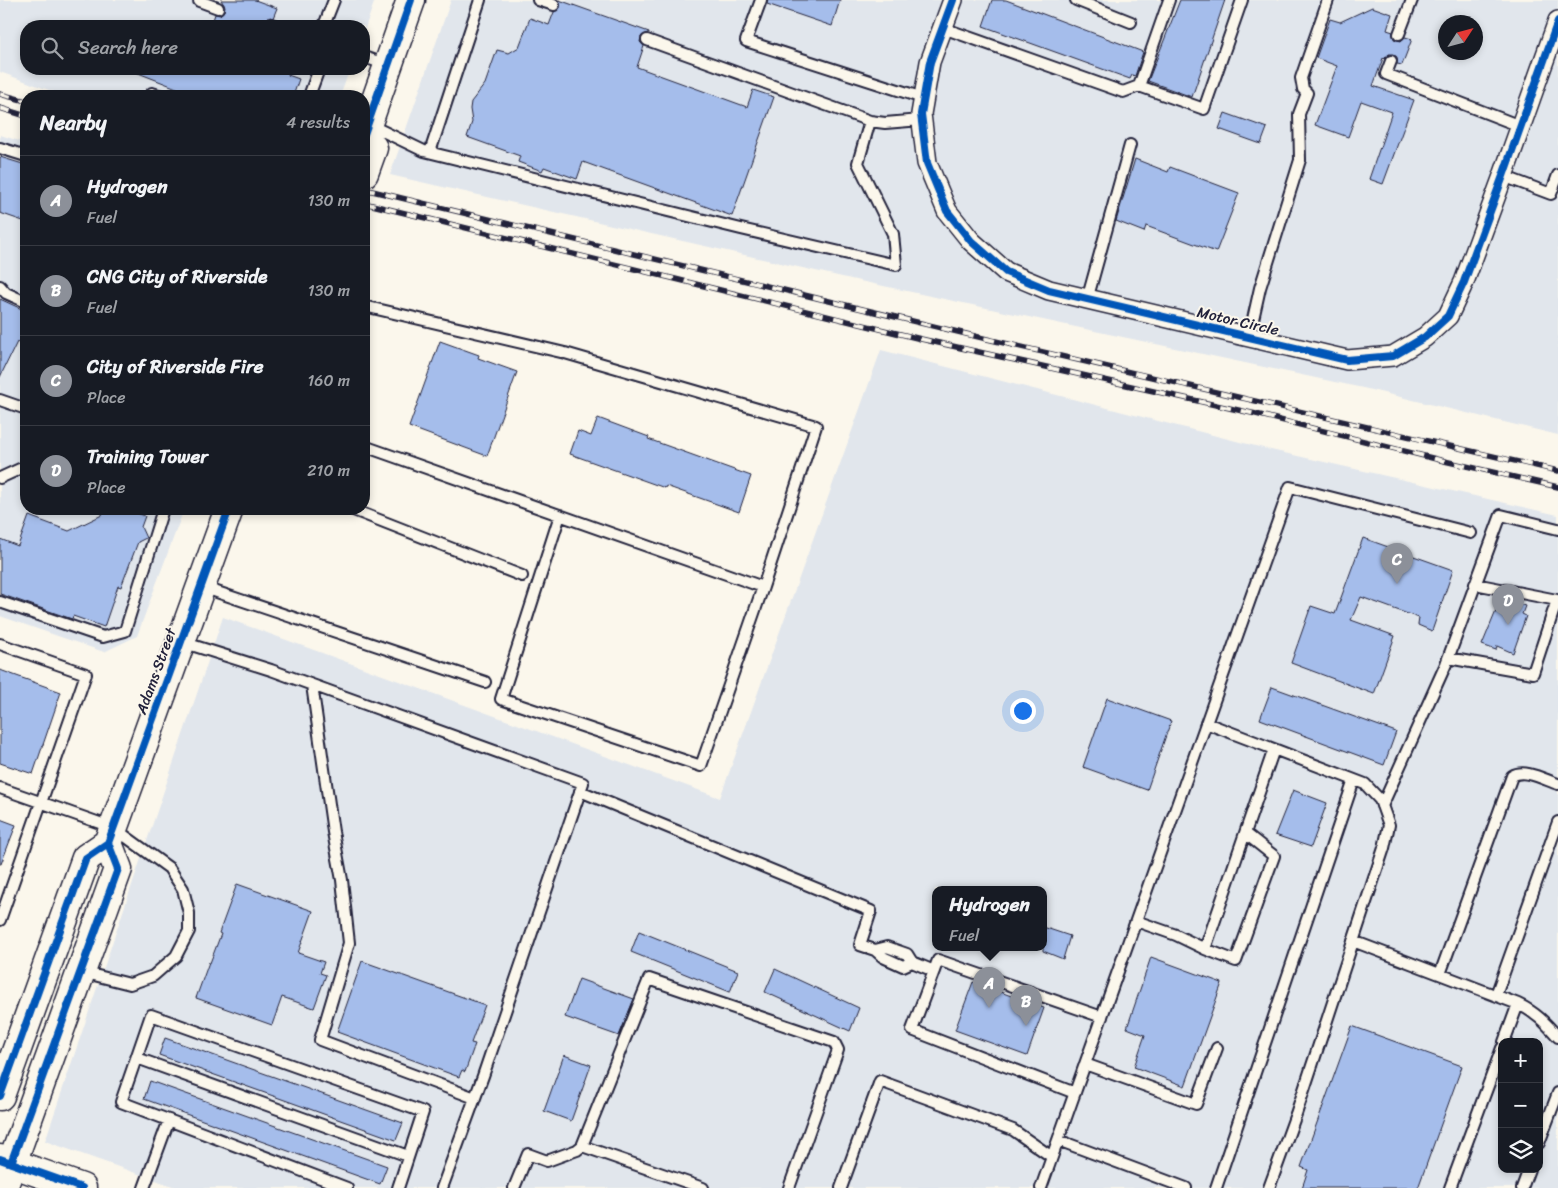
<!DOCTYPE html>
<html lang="en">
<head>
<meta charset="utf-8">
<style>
	:root { --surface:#171b24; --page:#242831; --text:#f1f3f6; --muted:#9ea1a6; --line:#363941; --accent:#8c9099 }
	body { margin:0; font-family:Sriracha,sans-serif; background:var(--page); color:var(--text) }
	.controls { position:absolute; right:15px; bottom:15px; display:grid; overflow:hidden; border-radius:10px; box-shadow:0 2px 8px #0003 }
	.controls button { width:45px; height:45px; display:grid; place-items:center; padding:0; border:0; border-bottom:1px solid var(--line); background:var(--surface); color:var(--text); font:25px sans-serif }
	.compass { position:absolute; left:1438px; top:15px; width:45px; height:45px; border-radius:50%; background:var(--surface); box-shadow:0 2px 8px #0003; rotate:54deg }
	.you { position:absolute; left:1022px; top:710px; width:18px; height:18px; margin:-12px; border:4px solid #fff; border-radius:50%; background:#1a73e8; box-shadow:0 0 0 8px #1a73e833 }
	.badge { display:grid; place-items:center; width:32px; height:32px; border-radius:50%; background:var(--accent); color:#fff; font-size:16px; font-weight:700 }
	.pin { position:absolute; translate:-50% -41px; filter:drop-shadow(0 1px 2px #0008) }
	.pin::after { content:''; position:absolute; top:26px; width:18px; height:15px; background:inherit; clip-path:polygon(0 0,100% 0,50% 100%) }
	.popup { position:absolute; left:932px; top:886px; width:115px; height:65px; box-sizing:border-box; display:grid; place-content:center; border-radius:10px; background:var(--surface); filter:drop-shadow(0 1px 4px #0005); font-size:16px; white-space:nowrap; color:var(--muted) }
	.popup b { font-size:19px; color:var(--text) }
	.popup::after { content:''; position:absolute; left:50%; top:100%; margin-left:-10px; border:10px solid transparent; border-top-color:var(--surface) }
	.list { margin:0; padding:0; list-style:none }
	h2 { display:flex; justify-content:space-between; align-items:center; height:65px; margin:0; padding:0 20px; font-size:21px }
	h2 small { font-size:16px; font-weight:400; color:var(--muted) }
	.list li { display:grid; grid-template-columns:32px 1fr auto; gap:15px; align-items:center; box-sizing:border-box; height:90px; padding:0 20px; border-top:1px solid var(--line) }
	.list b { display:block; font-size:19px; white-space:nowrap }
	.list p { margin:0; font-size:16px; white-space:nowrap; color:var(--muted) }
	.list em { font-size:16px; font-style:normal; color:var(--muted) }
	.icon { flex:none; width:28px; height:28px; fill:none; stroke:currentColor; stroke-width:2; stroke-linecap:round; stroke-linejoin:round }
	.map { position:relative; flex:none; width:1558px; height:1188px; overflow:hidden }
	.search { position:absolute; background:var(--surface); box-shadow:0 2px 8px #0003; left:20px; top:20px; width:350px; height:55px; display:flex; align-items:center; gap:12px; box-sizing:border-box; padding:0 18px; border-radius:20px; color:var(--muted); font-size:19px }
	.panel { position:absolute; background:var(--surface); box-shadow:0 2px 8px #0003; left:20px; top:90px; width:350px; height:425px; border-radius:20px }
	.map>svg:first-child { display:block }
</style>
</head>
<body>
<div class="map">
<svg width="1558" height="1188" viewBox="0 0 1558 1188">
	<rect width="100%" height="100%" fill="#fbf7ec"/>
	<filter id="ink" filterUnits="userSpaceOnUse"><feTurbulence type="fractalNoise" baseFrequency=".02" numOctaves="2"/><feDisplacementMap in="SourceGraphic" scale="10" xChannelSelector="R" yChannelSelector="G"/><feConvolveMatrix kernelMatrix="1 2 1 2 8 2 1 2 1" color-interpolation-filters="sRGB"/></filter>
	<g filter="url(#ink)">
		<path fill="#e1e6ec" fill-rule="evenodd" d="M0,0h375l-11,31v-5h-338v43h324l-10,27h-272l-11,-3 -57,-21z
			M451,0h1107v435l-195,-47 -503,-107 -470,-106zM1446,22h30v30h-30z
			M0,135l26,8v366h158l-47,127 -33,16 -104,-36z
			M881,350l390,100 287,65v673h-1380l-133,-47 178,-524 497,181zM935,889h108v58h-108zM1502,1042h37v127h-37z"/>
		<path fill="#a5bdeb" stroke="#22223b" d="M221,0h34l22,8 -4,10 -3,-1 -5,4v5h-54l4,-12 5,1 4,-4 1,-5z
			M559,0l90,32 -8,5 -1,5 4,4 -7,21 110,40 6,-17 21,7 -42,119 -149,-54 -6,17 -33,-12 -2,4 -24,-9 2,-6 -53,-19 5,-15 -2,-13 1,-7 14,-18 12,-34 12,3 10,-6 11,-29 19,7 5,-13 4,-2 2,-2z
			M768,0h72l-8,26 -65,-22z
			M992,0h14l137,52 -8,24 -3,-1 -2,4 -147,-53z
			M1180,0h45l-33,97 -44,-16z
			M1372,7l20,7 -5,16 6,2 1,7 7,2 4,-4 7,2 -10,26 -5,-1v-7l-4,-3h-4l-5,5 -1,-1 -10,28 41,14 -31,84 -14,-5 23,-67 -31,-11 -13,36 -33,-12 22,-59 -21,-8 14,-39 10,3z
			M128,69h162l-2,6 11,4 -6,17h-96z
			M1225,113l42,15 -6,16 -42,-15z
			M0,157l26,8v57l-26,-9z
			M1135,159l33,13 2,-5 69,26 -23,59 -70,-26 -2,6 -28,-11z
			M0,299l26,12v15l-7,17 -2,-1 -17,35z
			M440,341l39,14 -1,3 39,14 -30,84 -78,-29z
			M598,418l51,19 -1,2 103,37 -12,36 -73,-26 -1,2 -95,-34 8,-23 13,5z
			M104,509h28l2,3 11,4 -4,11 5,11 -8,4 -17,45 -3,-1 -14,41 -31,-11 -1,3 -72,-25v-55l18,7 11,-30 40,15 33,-16z
			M1363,538l90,32 -21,61 -14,-6 1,-7 -58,-21 -10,23 44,16 -21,58 -83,-31 20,-57 24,8z
			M1501,599l12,5v-2l12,4 -3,8 4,2 -13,37 -16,-7 -1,4 -14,-5z
			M0,670l61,22 -28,82 -33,-11z
			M1272,687l124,45 -12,33 -124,-46z
			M1107,698l64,23 -24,69 -64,-23z
			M1293,790l34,13 -16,44 -36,-12z
			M0,819l16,6 -15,39h-1z
			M237,884l76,27 -15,42 26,9 -4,11 6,2 -12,33 -32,-11 -10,28 -76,-27 13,-36 1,1 11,-29 -2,-1z
			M1043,927l27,9 -7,23 -20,-8z
			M639,931l99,40 -8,21 -99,-40z
			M1151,957l71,26 -37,103 -51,-19 11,-32 -18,-7z
			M362,961l123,44 -14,38 4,1 -10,28 -3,-2 -3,7 -122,-45z
			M775,969l84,39 -9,23 -85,-39z
			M579,979l55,20 -15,37 -54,-19z
			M973,982l71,26 -17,48 -72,-26z
			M1352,1026l110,40 -44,122h-116l6,-18 -7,-3z
			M165,1038l238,85 -7,17 -237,-85z
			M564,1055l27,10 -20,56 -27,-10z
			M150,1081l237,85 -7,18 -236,-85z"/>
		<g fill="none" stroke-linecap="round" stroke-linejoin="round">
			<g stroke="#22223b" stroke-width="14">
				<path id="lane" d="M200,0l-1,1 19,7
					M538,0l16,5
					M761,0l-15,41 177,57
					M1076,0l55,22
					M1169,0l-30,86 65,23 38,-109
					M325,23l9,-23
					M271,24l5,2
					M943,28l180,64 16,-6
					M1399,34l13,-34
					M647,40l223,81 15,2 36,-3
					M364,57l23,8
					M1391,61l-5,13 134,52
					M152,93l10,3
					M309,96l10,-27
					M368,124l56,27 317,78 155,36 -3,-31 -35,-71 12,-42
					M0,148l26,8
					M430,152l50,-152
					M1503,176l48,18 7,-19
					M0,286l6,7 20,9
					M1087,300l43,-155
					M364,306l201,47 251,73 -53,161 -399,-141
					M1249,337l11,-49 40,-128 -1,-46 8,-21 -4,-4 -2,-11 27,-78
					M0,400l26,9
					M0,478l24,-11 2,2
					M351,509l171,67
					M560,515l-59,184 200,67 62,-179
					M202,587l283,95
					M0,602l103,35 22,-6 38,-122
					M182,642l89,28 312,113 -100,293 -41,112
					M0,644l86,30 -86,246
					M1448,658l85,15 24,-73 -82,-16
					M312,685l21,147 9,48 7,63 -29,97 155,58
					M1206,723l159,61 15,16 9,25 -5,23 -88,266 -27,74
					M0,788l114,40 55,40 14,21 6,24v18l-13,25 -23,20 -23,8 -48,-12
					M580,791l291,120 -11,34 15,5 8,7 20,9 9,-4 -5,-8 -20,-7 -12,3
					M1382,806l64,-142 55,-149 57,14
					M1136,921l40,14 29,14 69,-200
					M1353,941l165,63 -14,38
					M1205,949l31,12 38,-105 -29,-23
					M912,962l22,9
					M1440,974l72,-198c13,-8 33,4 46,8
					M1496,995l62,-173
					M1518,1004c17,8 28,19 40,33
					M137,1058l271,98
					M1085,1064l111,40 21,-56
					M1075,1093l-163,-63 26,-70 164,57
					M1058,1140l128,48
					M1539,1143l19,-50
					M582,1146l121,42
					M144,1188l25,-68
					M347,1188l-226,-86 30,-87 272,97 -25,76
					M514,1188l14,-34 19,7 30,-11 5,-4 67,-167 185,63 4,8 -49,138
					M841,1188l39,-107 133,49 39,27
					M1041,1188l249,-701 181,46
					M1216,1188l138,-408
					M1450,1188l52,-140
					M1522,1188l7,-19"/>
			</g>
			<g stroke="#22223b" stroke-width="22">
				<path id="street" d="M953,0l-23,62 -9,52 6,49 20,48 24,30 35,31 43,18 298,70 46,-4 32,-19 23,-21 16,-34 39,-106 55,-155"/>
			</g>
			<g stroke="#22223b" stroke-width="31">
				<path id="secondary" d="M364,134l47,-134
					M364,136l9,12 -9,25
					M0,1096l86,-238 22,-15 121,-334
					M0,1159l82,29
					M3,1188l115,-319 -10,-26"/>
			</g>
			<use href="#lane" stroke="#fbf7ec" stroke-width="10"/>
			<use href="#street" stroke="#fbf7ec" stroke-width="19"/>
			<use href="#secondary" stroke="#fbf7ec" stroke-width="28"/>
			<g stroke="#22223b" stroke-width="5.5">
				<path id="rail" d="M0,94l26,7
					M0,108l26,8
					M364,189l623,150 571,132
					M364,203l557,136 335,75 184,46 118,27"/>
			</g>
			<use href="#rail" stroke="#fbf7ec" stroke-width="4" stroke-dasharray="11" stroke-linecap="butt"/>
			<g stroke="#fbf7ec" stroke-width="11">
				<path id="cycleway" d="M953,0l-23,62 -9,52 6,49 20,48 24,30 35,31 43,18 298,70 46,-4 32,-19 23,-21 16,-34 39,-106 55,-155
					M364,134l47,-134
					M0,1096l86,-238 22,-15 121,-334
					M0,1159l82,29
					M11,1163l107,-294 -10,-26"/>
			</g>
			<use href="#cycleway" stroke="#0057b8" stroke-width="8"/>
		</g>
	</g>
	<g text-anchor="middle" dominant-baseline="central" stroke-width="4" stroke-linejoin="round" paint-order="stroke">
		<g font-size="15" fill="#22223b" stroke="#fbf7ec">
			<text transform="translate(1238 321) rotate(13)">Motor Circle</text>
			<text transform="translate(156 671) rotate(-70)">Adams Street</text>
		</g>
	</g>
</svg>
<div class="controls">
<button>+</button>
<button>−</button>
<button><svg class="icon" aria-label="layers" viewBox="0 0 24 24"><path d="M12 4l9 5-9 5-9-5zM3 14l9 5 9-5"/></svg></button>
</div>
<svg class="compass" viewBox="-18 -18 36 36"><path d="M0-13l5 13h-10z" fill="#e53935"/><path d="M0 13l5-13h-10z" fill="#9ea1a6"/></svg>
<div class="you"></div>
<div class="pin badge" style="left:989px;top:1008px">A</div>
<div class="popup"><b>Hydrogen</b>Fuel</div>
<div class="pin badge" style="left:1026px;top:1026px">B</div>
<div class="pin badge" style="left:1397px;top:584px">C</div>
<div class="pin badge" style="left:1508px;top:625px">D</div>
<div class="search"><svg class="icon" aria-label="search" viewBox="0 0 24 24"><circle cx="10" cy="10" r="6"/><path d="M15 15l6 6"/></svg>Search here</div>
<section class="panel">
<h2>Nearby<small>4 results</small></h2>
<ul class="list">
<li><span class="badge">A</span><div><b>Hydrogen</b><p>Fuel</p></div><em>130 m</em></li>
<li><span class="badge">B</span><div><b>CNG City of Riverside</b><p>Fuel</p></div><em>130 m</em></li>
<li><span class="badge">C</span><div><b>City of Riverside Fire</b><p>Place</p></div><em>160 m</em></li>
<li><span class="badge">D</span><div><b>Training Tower</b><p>Place</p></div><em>210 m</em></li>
</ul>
</section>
</div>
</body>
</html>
